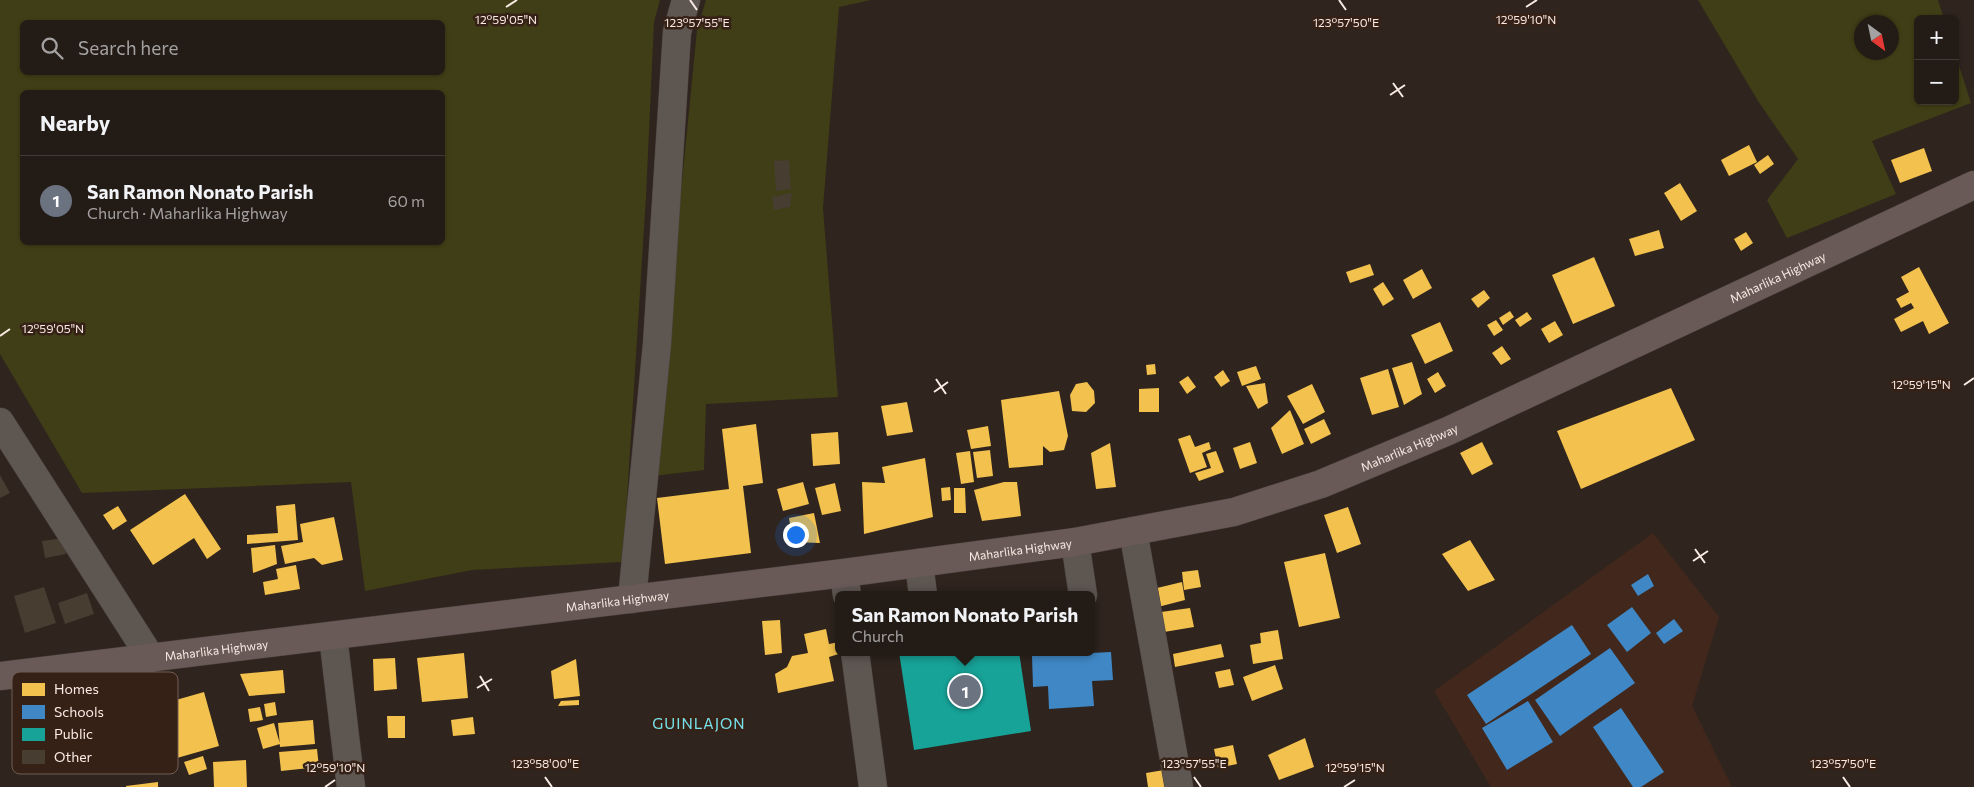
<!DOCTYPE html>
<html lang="en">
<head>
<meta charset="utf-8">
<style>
	:root { --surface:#231b16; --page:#2b241f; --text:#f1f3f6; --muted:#a3a1a1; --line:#403935; --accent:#0f766e }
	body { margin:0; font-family:Commissioner,sans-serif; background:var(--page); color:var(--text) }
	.controls { position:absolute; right:15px; top:15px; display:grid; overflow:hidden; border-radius:8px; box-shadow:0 1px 4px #0004 }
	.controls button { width:45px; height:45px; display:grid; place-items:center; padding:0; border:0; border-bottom:1px solid var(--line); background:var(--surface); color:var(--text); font:25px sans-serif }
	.compass { position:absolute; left:1854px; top:15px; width:45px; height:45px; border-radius:50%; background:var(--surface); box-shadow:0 1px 4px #0004; rotate:147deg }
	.you { position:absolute; left:795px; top:534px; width:18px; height:18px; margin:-12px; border:4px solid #fff; border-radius:50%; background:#1a73e8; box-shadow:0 0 0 8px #1a73e833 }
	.badge { display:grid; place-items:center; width:32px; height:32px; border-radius:50%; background:var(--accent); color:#fff; font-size:16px; font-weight:700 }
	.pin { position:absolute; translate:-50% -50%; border:2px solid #fff; box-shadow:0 1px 5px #0006 }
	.popup { position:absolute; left:835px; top:591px; width:260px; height:65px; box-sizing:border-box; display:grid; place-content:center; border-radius:8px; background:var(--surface); filter:drop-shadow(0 1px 4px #0005); font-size:16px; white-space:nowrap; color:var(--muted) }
	.popup b { font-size:19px; color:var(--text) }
	.popup::after { content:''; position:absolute; left:50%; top:100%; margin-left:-10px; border:10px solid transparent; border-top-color:var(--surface) }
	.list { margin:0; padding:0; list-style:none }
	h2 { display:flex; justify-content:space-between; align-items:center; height:65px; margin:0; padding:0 20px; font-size:21px }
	h2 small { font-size:16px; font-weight:400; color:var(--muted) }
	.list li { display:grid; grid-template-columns:32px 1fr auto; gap:15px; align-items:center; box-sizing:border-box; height:90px; padding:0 20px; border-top:1px solid var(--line) }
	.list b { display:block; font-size:19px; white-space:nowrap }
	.list p { margin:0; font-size:16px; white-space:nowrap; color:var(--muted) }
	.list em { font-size:16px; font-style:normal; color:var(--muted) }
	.icon { flex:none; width:28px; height:28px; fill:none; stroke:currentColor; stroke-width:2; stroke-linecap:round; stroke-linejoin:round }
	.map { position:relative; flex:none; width:1974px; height:787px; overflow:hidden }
	.search { position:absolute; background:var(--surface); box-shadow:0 1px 4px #0004; left:20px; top:20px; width:425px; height:55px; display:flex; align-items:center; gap:12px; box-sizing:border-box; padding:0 18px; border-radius:8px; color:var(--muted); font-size:19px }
	.panel { position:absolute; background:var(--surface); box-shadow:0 1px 4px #0004; left:20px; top:90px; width:425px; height:155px; border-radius:8px }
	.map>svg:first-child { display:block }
</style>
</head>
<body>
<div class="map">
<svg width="1974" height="787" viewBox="0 0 1974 787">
	<rect width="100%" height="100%" fill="#2f241e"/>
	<path fill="#42281c" d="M1653,533l66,84 -27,89 40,81h-241l-57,-96z"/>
	<path fill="#3f3e16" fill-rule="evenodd" d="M0,0h660l-6,22 -8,174 -23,366 -151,8 -107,21 -14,-109 -269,11 -82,-139zM22,22h420v50h-420zM22,92h420v150h-420z
		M706,0h165l-32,7 -16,201 15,189 -132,7 -2,66 -51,6 44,-446z
		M1698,0h240l6,19h-26v82h37v-48l16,50 -99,38 24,53 -109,44 -20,-38 31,-41 -40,-58zM1862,22h30v30h-30z"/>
	<path fill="#f2c14e" d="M1749,145l8,17 -28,14 -8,-16z
		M1924,148l8,23 -32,12 -9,-23z
		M1768,155l6,9 -14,10 -6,-9z
		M1680,183l17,28 -16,10 -17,-28z
		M1659,230l5,18 -29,8 -6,-17z
		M1746,232l7,11 -12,8 -7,-12z
		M1594,257l21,49 -42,18 -21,-49z
		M1370,264l4,11 -24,8 -4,-11z
		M1919,267l30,56 -20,11 -6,-13 -22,11 -7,-13 20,-11 -3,-5 -10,5 -5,-9 13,-7 -8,-15z
		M1422,269l10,19 -19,11 -10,-19z
		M1383,282l11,17 -11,7 -10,-17z
		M1484,290l6,8 -12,10 -7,-9z
		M1510,311l4,6 -11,8 -4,-7z
		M1527,312l5,7 -12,8 -5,-7z
		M1496,320l7,10 -9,6 -7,-11z
		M1555,321l8,14 -14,8 -8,-14z
		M1440,322l13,29 -28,13 -14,-29z
		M1502,346l9,13 -10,6 -9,-12z
		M1412,362l10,32 -18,11 -12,-37z
		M1155,364l1,10 -9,1 -1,-10z
		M1256,366l5,13 -19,7 -5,-14z
		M1388,369l11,38 -27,8 -12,-37z
		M1223,370l7,11 -9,6 -7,-10z
		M1438,372l8,14 -11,7 -8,-14z
		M1188,376l8,11 -9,7 -8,-12z
		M1087,382l7,9 1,12 -9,9 -14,-1 -2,-16 6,-11z
		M1265,383l3,20 -10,6 -12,-23z
		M1312,384l13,28 -22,12 -16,-28z
		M1159,388v24h-20v-23z
		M1671,388l24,52 -114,49 -24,-58z
		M1059,391l9,45 -4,14 -14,2 -7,-6v19l-34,3 -8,-68z
		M907,402l6,30 -26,4 -6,-30z
		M1290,410l14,34 -22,10 -11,-26z
		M1324,419l7,15 -20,10 -7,-15z
		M756,424l7,59 -20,3 8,67 -86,11 -8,-66 72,-9 -7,-60z
		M988,426l3,20 -20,3 -4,-19z
		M838,432l2,32 -27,2 -2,-32z
		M1190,435l5,12 14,-5 2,7 -9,4 5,14 -17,6 -12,-34z
		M1250,442l7,21 -17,6 -7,-21z
		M1482,442l11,22 -21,11 -12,-22z
		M1110,443l6,44 -20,2 -5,-36z
		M990,450l3,26 -16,2 -4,-26z
		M970,451l4,31 -13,2 -5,-31z
		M1216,451l8,21 -25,9 -4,-8 16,-5 -5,-14z
		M925,458l8,59 -69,17 -2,-52 23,1 -3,-16z
		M803,482l6,22 -26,7 -6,-22z
		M1004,482h13l4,34 -39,5 -8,-31z
		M835,483l6,28 -19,4 -7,-27z
		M950,487l1,13 -9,1 -1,-13z
		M954,488h11l1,25h-12z
		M185,494l36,55 -14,10 -13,-21 -41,27 -23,-35z
		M295,504l3,36 -51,4v-9l31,-2 -2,-27z
		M118,506l9,15 -14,9 -10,-15z
		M1348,507l13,37 -24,9 -13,-38z
		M814,513l6,30 -27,-1 -4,-24z
		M334,517l9,43 -21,5 -8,-7 -29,6 -4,-18 22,-4 -3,-18z
		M1470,540l25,40 -27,11 -26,-37z
		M275,545l2,19 -24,9 -2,-25z
		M1325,553l15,65 -41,9 -15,-65z
		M296,565l4,24 -35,6 -2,-13 15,-3 -2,-10z
		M1198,570l3,17 -17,3 -2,-18z
		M1182,582l3,18 -27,7 -5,-18z
		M1190,608l4,19 -30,5 -3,-20z
		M780,620l2,33 -17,2 -3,-34z
		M826,629l3,15 10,-2v10h6l-16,5 5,24 -56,12 -3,-19 12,-7 5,-11 16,-3 -4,-19z
		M1278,630l5,29 -30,5 -3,-19 11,-2 -1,-10z
		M1221,644l3,13 -49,10 -2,-13z
		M464,653l4,45 -46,4 -5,-44z
		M395,658l2,31 -23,2 -1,-32z
		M576,659l4,37 -26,3 -3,-28z
		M1275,665l8,24 -31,12 -9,-24z
		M1230,669l4,16 -15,3 -4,-16z
		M283,670l2,23 -36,3 -9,-22z
		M145,684l7,34 -28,6 -7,-34z
		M204,692l15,54 -42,12 -15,-54z
		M57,697l3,13 -14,2 -2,-13z
		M579,700v5l-21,1 3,-5z
		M275,702l2,13 -11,2 -2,-13z
		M260,707l3,13 -13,2 -2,-13z
		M387,716h18v22h-17z
		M473,717l2,17 -22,2 -2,-16z
		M313,720l2,24 -35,3 -2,-24z
		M274,723l6,21 -17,5 -6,-21z
		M1305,738l9,29 -35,13 -11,-25z
		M1233,745l4,19 -19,4 -4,-19z
		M317,749l2,18 -38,4 -2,-19z
		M143,752v21l-27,1v-21z
		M203,756l4,13 -18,6 -5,-13z
		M246,760l1,27h-33l-1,-25z
		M1170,769l3,18h-25l-2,-14z
		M158,782v5h-32v-1z"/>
	<path fill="#3f88c5" d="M1648,574l6,12 -16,10 -7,-11z
		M1632,607l19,26 -24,19 -20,-27z
		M1674,619l9,12 -19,13 -8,-11z
		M1572,625l19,29 -105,70 -19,-29z
		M1610,648l25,35 -75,53 -25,-36z
		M1111,652l2,28 -21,1 2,25 -45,3 -1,-23 -15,1 -1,-31z
		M1528,701l25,41 -46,28 -25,-42z
		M1621,708l43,64 -23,15h-8l-40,-60z"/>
	<path fill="#17a398" d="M899,652h120l12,79 -117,19z"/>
	<path fill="#473d31" d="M789,160l2,29 -15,2 -2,-30z
		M792,193l-2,14 -16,3 -2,-13z
		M0,475l10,18 -10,5z
		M64,538l2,16 -21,4 -3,-17z
		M44,587l12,36 -31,10 -11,-37z
		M87,593l7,21 -29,10 -7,-21z"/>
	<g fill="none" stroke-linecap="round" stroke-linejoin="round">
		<g stroke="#4c423d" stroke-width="29">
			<path id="minor" d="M0,422l151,236
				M1133,531l46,256
				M1075,542l8,53
				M919,563l4,32
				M844,573l3,22
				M632,599l25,-255 20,-312 9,-32
				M333,636l18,151
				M855,652l18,135"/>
		</g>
		<g stroke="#4c423d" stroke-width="29">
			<g id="highway">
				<path id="s1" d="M0,676l844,-103 231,-31 159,-30 87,-28 127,-53 526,-246"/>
			</g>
		</g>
		<use href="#minor" stroke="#5e5651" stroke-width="28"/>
		<use href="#highway" stroke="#695a57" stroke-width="28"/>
	</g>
	<path fill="none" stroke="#f9eae3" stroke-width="2" d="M690,0l7,10M1339,0l7,10M506,7l11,-7M1526,7l11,-7M1393,83l10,14M1390,95l15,-10M0,336l10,-7M936,379l10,15M1964,385l10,-7M934,392l14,-10M1695,549l10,14M1693,561l15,-10M480,676l9,15M477,688l15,-9M545,777l7,10M1194,777l7,10M1843,777l7,10M325,787l10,-7M1344,787l11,-7"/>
	<g text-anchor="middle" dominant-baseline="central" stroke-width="5" stroke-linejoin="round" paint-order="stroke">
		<g font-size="12" fill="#f9eae3" stroke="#362117">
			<text stroke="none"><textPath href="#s1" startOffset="1838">Maharlika Highway</textPath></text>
			<text stroke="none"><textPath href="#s1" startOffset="1432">Maharlika Highway</textPath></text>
			<text stroke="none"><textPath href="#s1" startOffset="1028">Maharlika Highway</textPath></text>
			<text stroke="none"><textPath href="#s1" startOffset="622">Maharlika Highway</textPath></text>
			<text stroke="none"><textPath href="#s1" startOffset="218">Maharlika Highway</textPath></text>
		</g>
		<g font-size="15" letter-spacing="1" fill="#76e2eb" stroke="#362117">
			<text x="699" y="723">GUINLAJON</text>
		</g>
	</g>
	<rect x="12" y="672" width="166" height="102" rx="8" fill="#362117" stroke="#705d54" stroke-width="1"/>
	<rect x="22" y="683" width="23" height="13" fill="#f2c14e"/>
	<rect x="22" y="705" width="23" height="14" fill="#3f88c5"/>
	<rect x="22" y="728" width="23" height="13" fill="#17a398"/>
	<rect x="22" y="750" width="23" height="14" fill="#473d31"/>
	<g font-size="14" fill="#f9eae3">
		<text x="54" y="694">Homes</text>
		<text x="54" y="717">Schools</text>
		<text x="54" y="739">Public</text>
		<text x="54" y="762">Other</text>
	</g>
	<g font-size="12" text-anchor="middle" fill="#f9eae3" stroke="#362117" stroke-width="5" stroke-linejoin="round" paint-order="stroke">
		<text x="506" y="24">12°59'05"N</text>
		<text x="1526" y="24">12°59'10"N</text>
		<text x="697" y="27">123°57'55"E</text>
		<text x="1346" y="27">123°57'50"E</text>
		<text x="53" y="333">12°59'05"N</text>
		<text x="1921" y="389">12°59'15"N</text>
		<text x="545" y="768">123°58'00"E</text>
		<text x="1194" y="768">123°57'55"E</text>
		<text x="1843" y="768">123°57'50"E</text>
		<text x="335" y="772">12°59'10"N</text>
		<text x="1355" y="772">12°59'15"N</text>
	</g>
</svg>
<div class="controls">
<button>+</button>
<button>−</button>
</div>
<svg class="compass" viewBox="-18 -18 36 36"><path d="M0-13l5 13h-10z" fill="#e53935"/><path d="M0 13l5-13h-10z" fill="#a3a1a1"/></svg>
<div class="you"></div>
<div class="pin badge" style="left:965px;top:691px;background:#6b7280">1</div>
<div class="popup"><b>San Ramon Nonato Parish</b>Church</div>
<div class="search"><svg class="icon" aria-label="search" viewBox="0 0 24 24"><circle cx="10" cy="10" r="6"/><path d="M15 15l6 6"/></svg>Search here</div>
<section class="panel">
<h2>Nearby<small></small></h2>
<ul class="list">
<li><span class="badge" style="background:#6b7280">1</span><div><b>San Ramon Nonato Parish</b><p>Church · Maharlika Highway</p></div><em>60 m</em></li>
</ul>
</section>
</div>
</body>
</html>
